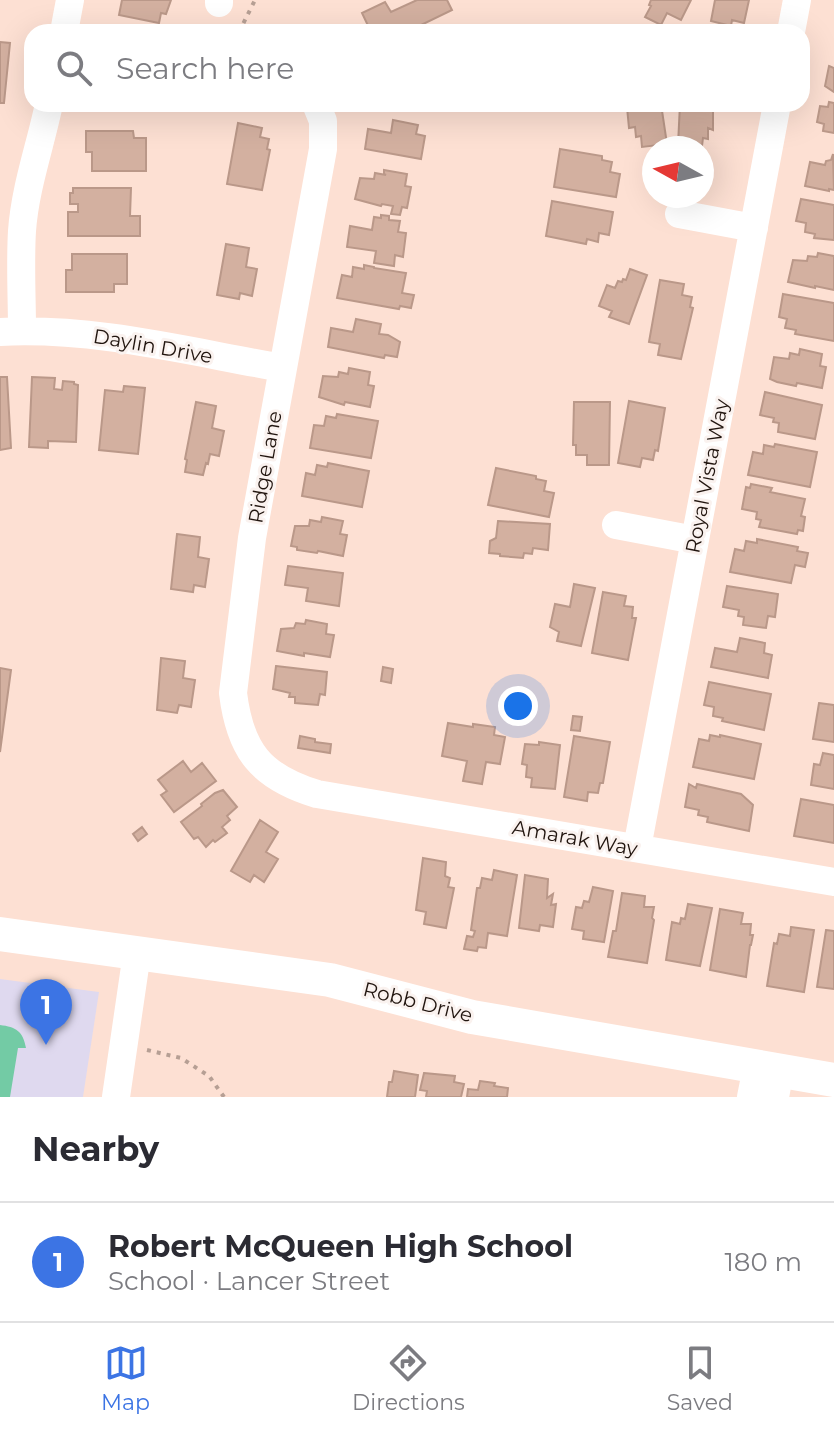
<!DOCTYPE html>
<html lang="en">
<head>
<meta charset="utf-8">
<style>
	:root { --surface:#fff; --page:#f7f7f7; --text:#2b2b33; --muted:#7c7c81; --line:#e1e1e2; --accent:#3c74e4 }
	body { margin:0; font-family:Montserrat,sans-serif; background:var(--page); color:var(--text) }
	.compass { position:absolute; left:642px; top:136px; width:72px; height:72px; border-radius:50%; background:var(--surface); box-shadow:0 8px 32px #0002; rotate:278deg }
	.you { position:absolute; left:518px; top:706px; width:28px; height:28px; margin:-20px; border:6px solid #fff; border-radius:50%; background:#1a73e8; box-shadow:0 0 0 12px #1a73e833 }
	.badge { display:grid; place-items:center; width:52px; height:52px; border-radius:50%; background:var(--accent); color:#fff; font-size:26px; font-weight:700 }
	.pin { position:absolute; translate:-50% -66px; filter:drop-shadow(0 2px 4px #0008) }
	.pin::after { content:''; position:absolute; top:42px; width:28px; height:24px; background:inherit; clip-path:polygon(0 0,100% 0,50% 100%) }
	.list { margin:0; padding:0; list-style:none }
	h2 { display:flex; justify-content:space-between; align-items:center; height:104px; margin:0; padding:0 32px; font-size:34px }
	h2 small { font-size:26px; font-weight:400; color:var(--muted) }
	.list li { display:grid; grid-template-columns:52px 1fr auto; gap:24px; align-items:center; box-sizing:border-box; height:120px; padding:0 32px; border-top:2px solid var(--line) }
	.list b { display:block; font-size:30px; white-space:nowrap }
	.list p { margin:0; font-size:26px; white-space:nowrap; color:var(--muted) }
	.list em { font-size:26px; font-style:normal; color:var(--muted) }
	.icon { flex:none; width:44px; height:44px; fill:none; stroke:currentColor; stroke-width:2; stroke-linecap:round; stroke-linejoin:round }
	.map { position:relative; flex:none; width:834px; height:1097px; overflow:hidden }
	.search { position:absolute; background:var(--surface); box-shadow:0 8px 32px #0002; left:24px; right:24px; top:24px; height:88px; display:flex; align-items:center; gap:20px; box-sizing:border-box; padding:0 28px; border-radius:24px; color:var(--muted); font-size:30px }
	.sheet { height:224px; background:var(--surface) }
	nav { display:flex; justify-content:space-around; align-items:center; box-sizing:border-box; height:112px; border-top:2px solid var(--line); background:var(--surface); font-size:22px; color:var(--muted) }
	nav a { display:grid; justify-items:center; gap:4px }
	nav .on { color:var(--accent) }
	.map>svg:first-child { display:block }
</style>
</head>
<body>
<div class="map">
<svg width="834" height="1097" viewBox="0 0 834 1097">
	<rect width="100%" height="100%" fill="#fde0d3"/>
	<path fill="#dfd9ef" d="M0,979l99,13 -16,105h-83z"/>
	<path fill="#73cba5" d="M0,1025c16,2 23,6 26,23h-8l-8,49h-10z"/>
	<path fill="#d3b0a0" stroke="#ba9889" stroke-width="2" d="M122,0h49l-5,14 -5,-1 -2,10 -40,-8z
		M417,0h30l5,10 -31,15 3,7h-53l-9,-19 23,-11 6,10z
		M651,0h40l-10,20 -14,-7 -6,12 -16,-8 6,-11 -2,-1z
		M715,0h34l-5,23 -12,-3 -1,6 -20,-5z
		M0,42l10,1 -6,60h-4z
		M829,66l5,2v24l-9,-6z
		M829,102l5,1v30l-11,-2 1,-7 -7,-2 3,-16 8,1z
		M640,104h21l6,40 -25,3 -1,-11 -5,1 -1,-10 -6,1 -2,-21 13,-2z
		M680,104h22v2l11,1v23l-5,-2v11l-5,-1 -1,8 -24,-1z
		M393,120l25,5 -2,9 9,2 -4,23 -56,-10 3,-20 23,4z
		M238,123l24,5 -2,9 9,2 -2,10 3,1 -8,40 -35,-6z
		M86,131h47l1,7h12v33h-54v-19h-6z
		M560,149l42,7v4l10,2 -2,10 10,2 -4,23 -62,-10z
		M833,154l1,36 -5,-1v2l-24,-5 5,-24 15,3 1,-4 5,-1z
		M384,170l23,4 -2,12 6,1 -4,21 -5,-1 -2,8 -9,-1 2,-8 -11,-2 -1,2 -26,-7 5,-21 14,1 1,-6 11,2 -2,-1z
		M73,188h58l-1,28h10v20h-72v-24h10v-8h-8v-11h3z
		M801,199l33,6v35l-20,-2 1,-4 -10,-2 1,-9 -10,-2z
		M552,201l61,11 -4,23 -10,-2 -1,9 -11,-3 -1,5 -40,-8z
		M381,215l8,1v4l11,1 -2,11 8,1 -3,24 -8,-2 -1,11 -20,-3 2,-12 -29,-4 3,-21 22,4 2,-13 7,1z
		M226,244l23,4 -3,19 11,2 -5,27 -12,-3 -1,6 -22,-4z
		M818,253l16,3v34l-19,-4v2l-27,-6 5,-22 14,1 1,-5 9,1z
		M72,254h55v30h-13v8h-48v-22h6z
		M364,265l10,2v1l32,5 -4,20 12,2 -3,13 -11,-2 -1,3 -62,-11 5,-23 10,2 1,-10 11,2z
		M630,269l17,6 -18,49 -20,-7 3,-6 -13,-5 8,-21 8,3 3,-7 4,1 1,-3 3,1z
		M660,280l24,4 -2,11 10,2 -2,10 3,1 -12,51 -23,-4 2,-11 -11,-2z
		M783,294l51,9v38l-39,-7 1,-4 -11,-2 2,-9 -8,-2z
		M356,319l25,5 -2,10 9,1 12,7 -3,15 -12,-2 -1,3 -56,-11 3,-19 22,4z
		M800,349l22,5 -2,12 6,1 -4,21 -25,-5 -1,3 -19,-4 -7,-3 4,-22 15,2 1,-6 9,2z
		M349,368l21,4 -2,13 6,1 -4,21 -25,-5 -1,3 -25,-8 4,-21 15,1 1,-5 9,2z
		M0,377h7l4,71 -11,2z
		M32,377l23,1 -1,11 8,1 1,-9 11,1v2l4,1 -2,57 -28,-1v7l-19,-1z
		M124,386l21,2 -7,66 -39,-4 6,-60 18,2z
		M765,392l57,13 -7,34 -37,-7 1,-9 -6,-1 1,-4 -14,-3z
		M629,401l36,7 -7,43 -3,-1 -2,10 -11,-2 -2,9 -22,-4z
		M196,402l20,4 -4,22 12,3 -5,25 -9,-2 -2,10 -2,-1 -3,12 -18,-3 2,-12 -2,-1z
		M574,402h36l-1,63h-22v-10h-11v-10h-3z
		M337,414l41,7 -7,37 -61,-10 4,-23 10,1 2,-10 10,2z
		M775,444l42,8 -7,35 -62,-12 5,-23 10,2 1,-9 10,2z
		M328,463l41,8 -7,36 -60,-11 4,-23 9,2 2,-10 10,2z
		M496,468l40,8v3l10,2 -2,10 10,2 -5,24 -61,-12z
		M751,484l21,4 -2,4 35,7 -4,17 4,1 -2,14 -5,-1 -1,4 -38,-7 2,-7 -5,-1 1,-7 -15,-3 4,-22 4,1z
		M322,517l21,4 -3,13 7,1 -4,21 -25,-5 -1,2 -20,-3v-3l-6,-1 4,-20h14l1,-6 11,2z
		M498,521l52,3 -2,26 -15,-2 -1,6 -8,-1 -1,5 -23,-2v-2l-11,-1 1,-12 6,-3z
		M177,534l23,3 -2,20 11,2 -4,28 -11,-2 -1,7 -22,-3z
		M757,539l41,8 -1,4 11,2 -3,14 -10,-2 -4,18 -61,-11 5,-23 9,2 2,-10 11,2z
		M288,566l55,7 -4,33 -33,-5 2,-13 -23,-3z
		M574,584l21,4 -14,58 -24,-5 2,-9 -9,-5 5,-23 15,3z
		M727,586l51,8 -3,23 -7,-1 -2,12 -23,-3 1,-8 -6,-1 1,-6 -16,-3z
		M603,592l23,4 -2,10 9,1 -1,11h4l-8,42 -36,-7z
		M306,620l21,4 -1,10 8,1 -4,22 -26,-4v3l-27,-5 4,-22 13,-1 2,-5 9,1z
		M740,638l25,5 -1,10 8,2 -4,23 -57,-11 4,-19 22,4z
		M161,658l24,3 -2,17 12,2 -4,27 -12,-2 -2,8 -20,-3z
		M276,666l51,6 -2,23 -5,-1 -2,11 -23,-2v-6h-6l1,-4 -17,-4z
		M383,667l10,2 -2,14 -10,-2z
		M0,668l11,2 -11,82z
		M709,682l62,12 -7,36 -42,-9 1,-3 -10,-2 1,-9 -10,-2z
		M819,703l15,2v37l-21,-3z
		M573,716l9,1 -2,14 -9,-1z
		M448,723l25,4v-3l22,3 -1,8 11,2 -5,27 -14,-2 -4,22 -19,-3 4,-20 -25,-5z
		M710,735l10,2v-2l41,9 -7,35 -61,-12 6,-28 10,2z
		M300,736l15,3v3l16,2 -1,9 -32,-5z
		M574,736l36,6 -7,41h-3l-2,10 -10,-1 -1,9 -23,-4z
		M539,742l21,3 -5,44 -24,-2 1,-9 -6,-1 1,-12 -5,-1 3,-20 14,1z
		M823,753l11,2v34l-23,-4 3,-21 6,1z
		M183,761l8,11 11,-9 14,18 -42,31 -13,-17 6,-4 -9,-11z
		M689,784l7,4 1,-4 44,10 12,11 -4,26 -42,-9 1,-5 -10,-2 1,-5 -14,-3z
		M223,790l14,17 -10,9 3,4 -8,7 5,6 -12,9 -2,-2 -7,7 -8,-10 -4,2 -13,-17 21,-16 -1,-2 14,-11z
		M801,799l33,6v38l-40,-7z
		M260,820l18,12 -12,20 12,7 -14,23 -10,-7 -4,7 -19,-11z
		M142,827l5,7 -9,7 -5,-7z
		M423,858l23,4 -1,14 5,2 -2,9 6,1 -8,40 -22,-4 2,-12 -10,-2z
		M494,870l23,5 -10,61 -19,-3 -2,15 -8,-1 -1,4 -13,-2 3,-13 6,1 2,-6 -4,-1 6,-42h3l2,-10 10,2z
		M525,875l23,4 -1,19 6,-4 -2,11 5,-1 -3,23 -13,-2 -1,6 -20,-3z
		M593,887l20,4 -9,51 -21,-3 1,-8 -12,-2 4,-22 6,1 2,-7 5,1z
		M622,893l23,3 -1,11h10l-2,11 2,2 -7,43 -39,-6 5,-26h3z
		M688,904l24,4 -12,58 -34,-6 6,-38 8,2 1,-6 4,1z
		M720,909l23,4 -2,11h10l-1,11h3l-2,10h-1l-4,32 -36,-7z
		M791,927l23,3 -10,62 -37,-6 7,-43 3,1 2,-10 11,2z
		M826,930l8,1v58l-17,-2z
		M394,1071l24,4 -3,22h-28l2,-15h3z
		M424,1073l31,3 -1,6 10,2 -3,13h-35l1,-6 -7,-1z
		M480,1081l15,2 -1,3 14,2 -1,9h-40l1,-8 10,1z"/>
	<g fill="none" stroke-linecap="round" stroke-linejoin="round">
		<path stroke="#b69f94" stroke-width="4" stroke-dasharray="4 6" stroke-linecap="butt" d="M239,32l16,-32
			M147,1050l34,8 28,18 15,21"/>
		<path stroke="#fff" stroke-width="28" d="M219,3v-3
			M64,32l6,-32
			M791,32l6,-32
			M316,104l7,17v28l-71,389 -19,155c7,58 28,84 84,101l517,88
			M679,214l75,14
			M22,331c0,-33 -2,-67 0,-100 3,-43 18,-84 27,-127
			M0,332c95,-5 190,20 283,36
			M616,525l79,15
			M637,848l140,-744
			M116,1097l21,-144
			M751,1097l6,-30
			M775,1097l5,-27"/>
		<path stroke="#fff" stroke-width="34" d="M0,934l330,46 142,37 362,63"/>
	</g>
	<g text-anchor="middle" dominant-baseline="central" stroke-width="6" stroke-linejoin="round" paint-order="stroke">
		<g font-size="20" fill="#21150f" stroke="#faf2ef">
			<text transform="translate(153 346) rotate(10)">Daylin Drive</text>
			<text transform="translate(265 467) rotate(-80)">Ridge Lane</text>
			<text transform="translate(707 476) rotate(-79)">Royal Vista Way</text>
			<text transform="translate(575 838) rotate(10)">Amarak Way</text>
			<text transform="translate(418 1002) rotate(14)">Robb Drive</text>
		</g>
	</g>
</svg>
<svg class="compass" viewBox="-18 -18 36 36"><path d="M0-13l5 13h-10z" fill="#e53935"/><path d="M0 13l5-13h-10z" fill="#7c7c81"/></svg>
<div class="you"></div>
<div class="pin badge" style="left:46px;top:1045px">1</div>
<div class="search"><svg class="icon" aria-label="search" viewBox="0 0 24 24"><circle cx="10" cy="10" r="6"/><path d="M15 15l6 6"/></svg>Search here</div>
</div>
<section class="sheet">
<h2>Nearby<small></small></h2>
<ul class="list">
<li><span class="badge">1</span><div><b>Robert McQueen High School</b><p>School · Lancer Street</p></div><em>180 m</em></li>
</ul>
</section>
<nav>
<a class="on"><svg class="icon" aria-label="map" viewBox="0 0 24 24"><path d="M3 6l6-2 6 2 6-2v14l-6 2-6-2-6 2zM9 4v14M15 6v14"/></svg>Map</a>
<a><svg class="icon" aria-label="directions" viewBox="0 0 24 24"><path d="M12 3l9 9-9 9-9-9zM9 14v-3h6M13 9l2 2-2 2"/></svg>Directions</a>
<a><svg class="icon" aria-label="saved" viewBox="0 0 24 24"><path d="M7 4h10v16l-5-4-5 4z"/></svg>Saved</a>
</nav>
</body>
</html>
